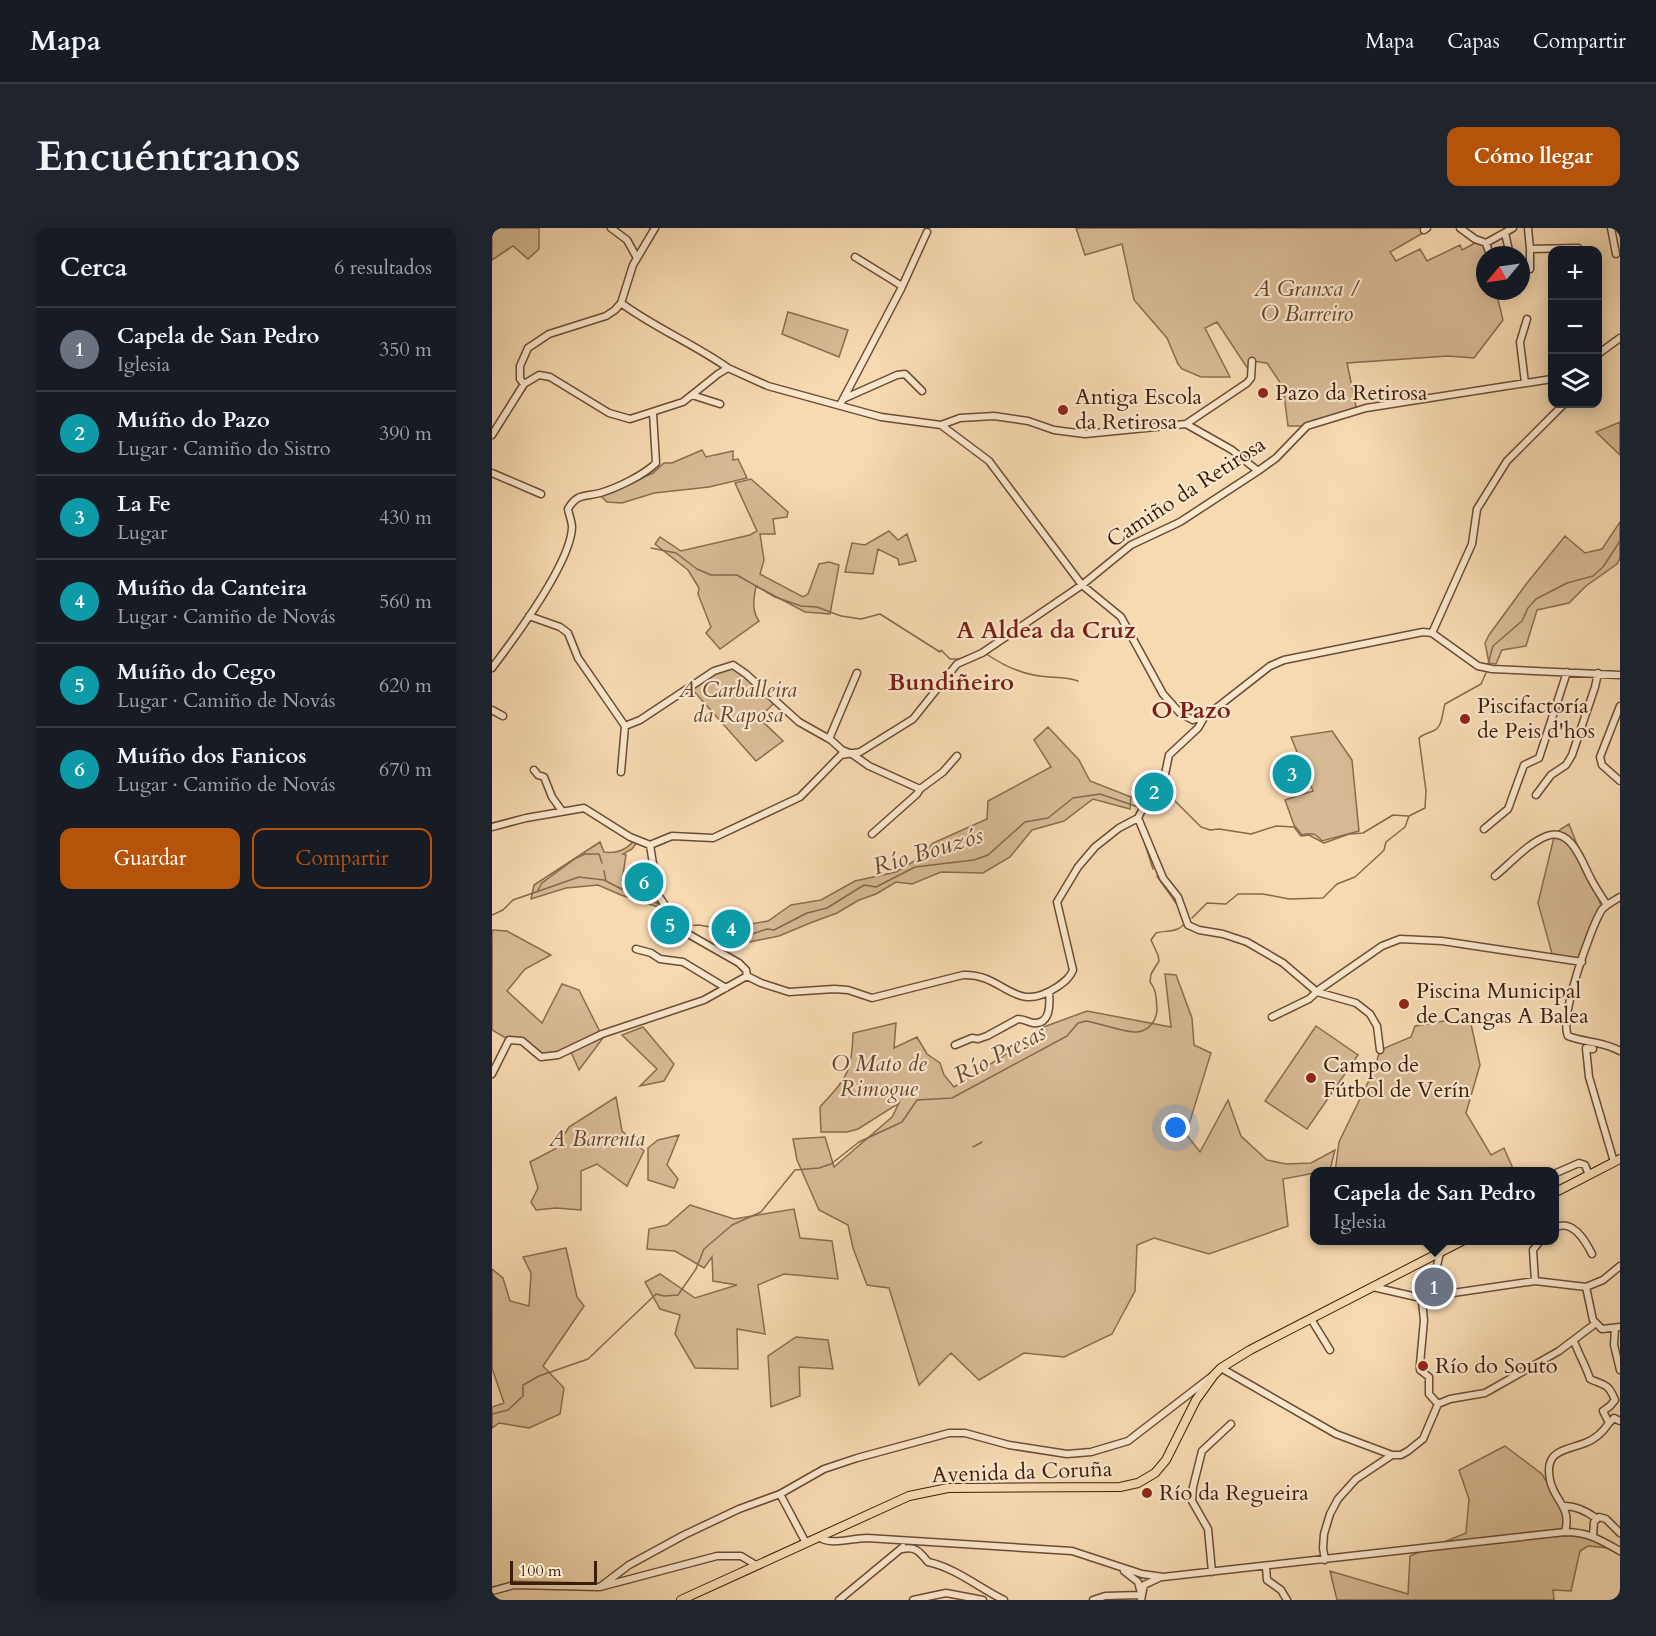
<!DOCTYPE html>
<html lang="es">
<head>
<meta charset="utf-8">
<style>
	:root { --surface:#171b24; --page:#20242c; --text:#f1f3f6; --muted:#9ea1a6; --line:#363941; --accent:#b45309 }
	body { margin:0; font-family:Cardo,serif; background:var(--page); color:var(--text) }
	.controls { position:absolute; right:18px; top:18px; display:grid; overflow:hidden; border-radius:12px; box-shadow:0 3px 15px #0003 }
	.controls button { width:54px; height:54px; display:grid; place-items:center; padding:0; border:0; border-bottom:2px solid var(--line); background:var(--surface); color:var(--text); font:30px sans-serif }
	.compass { position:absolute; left:984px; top:18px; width:54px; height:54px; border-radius:50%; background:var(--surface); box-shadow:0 3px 15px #0003; rotate:241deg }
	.scale { position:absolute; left:18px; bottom:15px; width:87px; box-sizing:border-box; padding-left:6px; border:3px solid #3c1d08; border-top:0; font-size:16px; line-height:21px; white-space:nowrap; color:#3c1d08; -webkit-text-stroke:4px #fae7cd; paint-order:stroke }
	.you { position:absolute; left:684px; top:900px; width:21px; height:21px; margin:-15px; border:4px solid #fff; border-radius:50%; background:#1a73e8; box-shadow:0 0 0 9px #1a73e833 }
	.badge { display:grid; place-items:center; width:39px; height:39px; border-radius:50%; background:var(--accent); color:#fff; font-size:20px; font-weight:700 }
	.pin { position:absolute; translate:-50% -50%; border:3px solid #fff; box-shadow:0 2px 6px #0006 }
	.popup { position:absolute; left:818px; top:939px; width:249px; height:78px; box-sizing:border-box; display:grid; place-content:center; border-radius:12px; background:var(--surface); filter:drop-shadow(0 2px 4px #0005); font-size:20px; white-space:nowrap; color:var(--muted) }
	.popup b { font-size:22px; color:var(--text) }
	.popup::after { content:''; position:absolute; left:50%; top:100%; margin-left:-12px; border:12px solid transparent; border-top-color:var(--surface) }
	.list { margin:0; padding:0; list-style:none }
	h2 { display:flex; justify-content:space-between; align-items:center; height:78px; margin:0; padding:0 24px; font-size:26px }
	h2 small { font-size:20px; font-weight:400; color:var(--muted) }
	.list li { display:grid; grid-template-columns:39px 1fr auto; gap:18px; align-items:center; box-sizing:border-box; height:84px; padding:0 24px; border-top:2px solid var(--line) }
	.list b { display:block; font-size:22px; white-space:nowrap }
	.list p { margin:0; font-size:20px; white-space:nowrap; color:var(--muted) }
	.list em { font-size:20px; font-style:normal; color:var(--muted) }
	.actions { display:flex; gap:12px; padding:18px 24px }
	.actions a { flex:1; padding:14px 0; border:2px solid var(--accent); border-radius:12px; text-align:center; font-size:21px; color:var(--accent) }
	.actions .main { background:var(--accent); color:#fff }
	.icon { flex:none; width:33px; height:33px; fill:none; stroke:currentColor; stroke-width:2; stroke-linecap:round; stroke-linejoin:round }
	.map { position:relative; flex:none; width:1128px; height:1372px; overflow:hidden; border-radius:12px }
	header { display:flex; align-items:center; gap:36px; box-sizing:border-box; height:84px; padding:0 30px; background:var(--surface); border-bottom:2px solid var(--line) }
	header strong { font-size:28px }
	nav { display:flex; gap:33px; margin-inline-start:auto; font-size:21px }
	.intro { display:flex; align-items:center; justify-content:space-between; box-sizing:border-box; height:144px; padding:0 36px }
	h1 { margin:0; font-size:42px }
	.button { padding:15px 27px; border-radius:12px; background:var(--accent); color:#fff; font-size:21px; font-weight:700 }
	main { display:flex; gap:36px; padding:0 36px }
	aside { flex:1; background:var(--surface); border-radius:12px; box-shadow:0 3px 15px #0003 }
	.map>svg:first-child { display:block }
</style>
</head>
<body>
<header>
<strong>Mapa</strong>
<nav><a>Mapa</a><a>Capas</a><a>Compartir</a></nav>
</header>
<div class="intro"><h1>Encuéntranos</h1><a class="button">Cómo llegar</a></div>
<main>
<aside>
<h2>Cerca<small>6 resultados</small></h2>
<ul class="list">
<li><span class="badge" style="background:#6b7280">1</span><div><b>Capela de San Pedro</b><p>Iglesia</p></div><em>350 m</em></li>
<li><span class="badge" style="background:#0f9aa8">2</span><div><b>Muíño do Pazo</b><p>Lugar · Camiño do Sistro</p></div><em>390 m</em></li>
<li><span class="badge" style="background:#0f9aa8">3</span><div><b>La Fe</b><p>Lugar</p></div><em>430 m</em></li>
<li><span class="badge" style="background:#0f9aa8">4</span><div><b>Muíño da Canteira</b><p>Lugar · Camiño de Novás</p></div><em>560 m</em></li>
<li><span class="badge" style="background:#0f9aa8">5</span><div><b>Muíño do Cego</b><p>Lugar · Camiño de Novás</p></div><em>620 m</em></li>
<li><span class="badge" style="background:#0f9aa8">6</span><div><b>Muíño dos Fanicos</b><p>Lugar · Camiño de Novás</p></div><em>670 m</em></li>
</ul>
<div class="actions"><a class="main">Guardar</a><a>Compartir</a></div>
</aside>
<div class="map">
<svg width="1128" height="1372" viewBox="0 0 1128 1372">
	<rect width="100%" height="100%" fill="#f7dab2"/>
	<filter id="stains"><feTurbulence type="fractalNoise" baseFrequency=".00333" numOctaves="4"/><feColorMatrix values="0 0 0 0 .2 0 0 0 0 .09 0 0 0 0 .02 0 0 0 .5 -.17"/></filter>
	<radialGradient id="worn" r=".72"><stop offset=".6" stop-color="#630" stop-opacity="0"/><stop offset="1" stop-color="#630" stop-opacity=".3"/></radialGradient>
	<path fill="#d7ba95" stroke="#8a6c4e" stroke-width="1.5" d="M0,0h47v21l-11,10 -15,-13 -21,14z
		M584,0h347v5l-33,19 6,9 24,-12 7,12 33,-16 2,5 13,-7h11l3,12h-4v36h11l7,29 -29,38 -26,-2 -101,7 10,48 -50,15h-19l-5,-39 -16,-24 -15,-2 -4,8 -31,-47 -12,6 25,49h-29l-19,-8 -4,-5 -11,-26 -33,-38 -12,-56 -37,11z
		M296,84l60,18 -9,27 -57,-23z
		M1128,194v33l-24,-23z
		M210,222l4,7 27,-6v9l5,-1 9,19 -38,9 -55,6 -32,10 -15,-1 -6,-6 52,-23 11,-10h8z
		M259,251l37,33 -1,5 -14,2 2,15h-15l4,26 -4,14 43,23 5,-3 11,-30 10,-2 10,3 -1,6 -8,43 -25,-2 -49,-26c-2,12 -5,24 3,35l-39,28 -14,-16 5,-6 -13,-33 1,-6 -11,-18 -33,-26 5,-7 21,14 69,-16 7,-4 -22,-48z
		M1128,294v36l-3,6 -31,22 -17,17 -32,7 -11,36 -24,4 -6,14 -7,-1 -4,-20 4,-8 38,-52 38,-47 20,17 17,-4z
		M397,303l9,9 9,-6 9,27 -17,4 -1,-6 -20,-10 -5,25 -28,-2 7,-29 13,2z
		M241,437l42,37 -16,16 24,23 -27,20 -66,-74 24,-16z
		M556,499l31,33 11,21 41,16 -1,12 -37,-10 -29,22 -32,9 -22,27 -27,16 -42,-1 -29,12 -16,-2 -20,12 -17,6 -22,13 -27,10 -31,13 -44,9 -3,-18 36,-6 23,-16 30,-5 34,-19 41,-9 25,-15 12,-14 54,-24 1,-18 63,-34 -17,-27z
		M840,503l20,29 7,71 -37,10c-6,-7 -10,-9 -20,-6l-8,-10 -9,-25 28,-9 -22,-54z
		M1077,596l33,84 -20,54 -29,-5 -15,-54 17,-70z
		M143,611l4,1 -7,9 -9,5 3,1 -4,26 35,15 1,11 -37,-12 -23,-10 -32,3 -35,11 3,-14 66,-43 4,10c13,2 23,-2 31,-13z
		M0,702l15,1 44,24 -26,14 -18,22 35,32 20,-39 17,6 24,48 -24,32 -9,-20 -29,7 -19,-16 -13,-1 -17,-10z
		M673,746l11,1 16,43 2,27 17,8 -25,81 14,18 28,-52 13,36 26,24 19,4 25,-1 24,-13 -5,20 -47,9 5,47 -79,28 -55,-16 -17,7 -2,46 -23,43 -48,23 -40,-4 -45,27 -28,-27 -32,32 -30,-97 -22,-3 -14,-37 -5,-23 -29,-15 -22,-50 -4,-21 32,-2 9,30 58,-50 7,-14 -41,26 -11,3h-26l-1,-25c26,-29 32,-33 33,-74l43,-10 -2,25 23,-11 10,17 13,9 4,12 10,12 62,-39 25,-20 46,-17 84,16z
		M952,793l27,3 9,41 -14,48 25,42 13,-7 10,23 -179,1 4,-30 35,-72 6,-20 31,-13 4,-11z
		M824,798l42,29 -51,74 -42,-28z
		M151,799l31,37 -10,17 -24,5 17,-17 -35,-34z
		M124,869l6,34 22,20 -17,35 -30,-22 -16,7v39l-25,-2 -20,2 -5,-8 7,-14 -8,-26 25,-13 14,-22z
		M187,907l-12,30 11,14 -4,9 -26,-8v-32l10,-8z
		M198,977l44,14 60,-10 6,29 32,3 6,38 -54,-5 -26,11 7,49 -28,-5 1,40 -43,-1 -20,-34 5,-19 -20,-6 -15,-27 15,-8 35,24 42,-13 -24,-4 -1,-24 -8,11 -29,-17 -28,-2 2,-20 18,-4z
		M74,1020l11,49 7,9 -41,60 21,22 -4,26 -31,14 -30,-5 -7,5v-21l12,-4 -12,-35v-99l11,9 7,23 19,5 2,-33 -8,-16z
		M304,1109l32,3 5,29 -34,-2 1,29 -29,11 -3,-51z
		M1013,1218l37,28 20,34 3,28c17,-1 29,3 43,12l-20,-2 -8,5 -9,40 -18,-1 1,10h-217l-7,-29 78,23 2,-38 56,-23 3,-34 -10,-29z"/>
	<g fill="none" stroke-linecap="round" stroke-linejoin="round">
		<path stroke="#86684b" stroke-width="1.5" d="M159,320l25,5 21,16 14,6h26l38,22 26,9 16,1 24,9 20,3 19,-5 60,38 1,-2 9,9h10l7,-3
			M496,427c19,13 38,21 62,22 10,1 18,0 28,4
			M996,436l5,-18 29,-25 6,-13 8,-9 31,-16 26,-7 10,-9 17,-26
			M673,563l36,36 9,3 9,-1 32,5 25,-8 18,1 7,9 8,-1 15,8 25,-9 14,-1 30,-18 15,1
			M650,607l11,34
			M112,643l2,10
			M665,648l21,30 3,10
			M46,662l4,-7 34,-25 9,-4h14l3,9
			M0,687l11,-5 10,-10 66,-23 25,3 31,16 25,8 10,13
			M700,690l15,-15 19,1 12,-10h25l26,5 34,-1 14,-14 18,-7 24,-22 5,-5 2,-8 19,-15 4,-11 16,-8 1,-17 -7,-53c5,-5 8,-4 14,-7 10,-4 9,-18 12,-27l36,-20 5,-11
			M191,698l16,-1 22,4 15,8 10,-1 21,-7 7,1 33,-17 20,-5 37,-23 12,2 39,-20 59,-7 14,-5 37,-33 23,-4 25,-20 27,-4 41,14 12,-21 4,1
			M481,919l9,-5
			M0,1186l16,-4 15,-14v-11l16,-9 49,-17 68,-65 8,2 14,-1 18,-26 8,-20 28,-24 29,-13 34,-42 24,-2 12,-4 28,-22 43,-20 15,-22 35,-2 115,-62 11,-13 8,-2c12,2 41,12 51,11 12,-1 20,-12 20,-23 -1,-10 0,-19 -7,-27l1,-8 8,-13 -1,-6 -7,-15 5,-7c10,-3 24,0 29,-11"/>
		<g stroke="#6b4c32" stroke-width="9">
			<path id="minor" d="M119,0l16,12 10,18
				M968,0l15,11 11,4 27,-15
				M1036,0l2,21 48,-1
				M1119,0l5,26
				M932,2l3,-2
				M1013,5l5,22
				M994,15l4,12
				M1038,21v20
				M363,29l47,29
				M129,75c34,25 73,41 107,65
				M1106,126l22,-16
				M1033,155l-5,-41 7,-23
				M32,156l-4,-5v-13l8,-18 21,-14 57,-18 9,-6 6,-7 12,-38 22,-37
				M200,167l28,9
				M351,171l54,-24 8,-1 17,17
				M348,177l61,-116 26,-57
				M694,196l61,-41 4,-5 1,-17
				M449,197l19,-7 34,-2 34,5 26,9 31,4 101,-10 46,26 26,21
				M0,207l32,-51 15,-9 11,2 59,36 21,6 53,-17 35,-28 10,-6 40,18 113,31 60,8 48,36 93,124 39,32 42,77 17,19 13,7 13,-4 64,-50 14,-6 139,-28 9,1 46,33 14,3 128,6
				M0,245l49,21
				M37,388l31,11 8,6 10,25 47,68
				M940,405l40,-89 5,-35 30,-48 57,-57
				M0,440c22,-29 79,-105 80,-141 0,-5 -3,-12 -4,-18 9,-16 17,-12 32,-16 17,-5 44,-18 56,-30l-3,-50
				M1128,478l-20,51 2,8 18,16
				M0,482l11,6
				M133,498l15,-6 74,-49 19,-6 13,9 53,48 32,18 11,10 10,4 17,12 51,23 -3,5 -45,40
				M337,511l28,-66
				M42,542l4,5 6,2 8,20 10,14
				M129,544l4,-46
				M428,561l23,-17 14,-16
				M1044,567l15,-20 15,-10 6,-10 23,-68 3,-14
				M646,590l25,60 15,19 10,28 11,5 24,4 24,8 36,21 34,29 39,11 14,11 7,12 3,24
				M0,599l34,-9 58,-10 46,29 20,8 22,-9 41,2 87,-41 41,-42 19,-3 53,-33 44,-55 25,-11 100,-68 49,-40 49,-23 78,-51 18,-13 31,-32 59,-18 186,-29
				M992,601l24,-20 16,-44 15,-7 28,-86
				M158,617l8,50 25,36 56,32 7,7 1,6
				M1003,648c16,-13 33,-33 52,-40 24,-9 35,26 43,41 5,10 11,19 17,28
				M1128,669c-6,4 -15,8 -19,14 -11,19 -42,106 -33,125 17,7 35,5 52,15
				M144,721l15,4 9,6 23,3 43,26
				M255,748l14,7 28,9 45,-3 14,1 24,8 91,-23c42,-2 50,41 94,12 7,-5 13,-9 16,-17l-16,-68 21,-35 17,-20 24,-19 19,-10 5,-10 12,-10 9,-19 5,-24 29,-27 7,-12
				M780,789l37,-18 11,-10 62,-43 18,-7 42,2 140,21
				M463,817l17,-7 6,1 9,-3 31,-17c6,0 10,3 15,4 18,2 17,-20 16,-31
				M1101,821l-7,-1 3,29 25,85
				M0,846l17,-34 13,1 19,16 17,-2 44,-21 102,-34 43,-24
				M1062,946l25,-11 6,2 4,10
				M1062,1000c18,-10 31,12 38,26
				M1043,1053l-2,-31 8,-10
				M881,1059l48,11 11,5 21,-10 82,-12 51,6 17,-7 17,-14
				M1094,1059l7,33 9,9 18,-2
				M819,1091l19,31
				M1123,1100l-1,17 6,25
				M729,1140l115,66 56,21
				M946,1176l-9,-10v-17l-9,-7v-6l4,-44 -3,-27 14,-19 5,-21
				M946,1176l12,-5 35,-6 74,-42 37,-28
				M1117,1195l5,-5 6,3
				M288,1266l26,49
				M1073,1278c11,0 21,5 31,12
				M1073,1304c7,-26 -11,-31 -15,-52 -6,-30 14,-29 35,-37 11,-4 18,-11 24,-20l-6,-12 7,-5 5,-6c-7,-17 -10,-14 -25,-21 -4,-13 -11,-24 -16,-38
				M1101,1308l1,-14 5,-5 7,2 14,14
				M327,1309c12,9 32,1 48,1l205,13 70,23 21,3 402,-45c24,0 35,8 55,19
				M410,1321c14,-3 18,3 26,13 28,6 51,26 76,38
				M833,1332l-2,-12 1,-14 6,-20 8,-15 18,-20 36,-24h9l7,-4 15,-12 15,-35
				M774,1339l1,13 14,10 6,10
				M632,1343l14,11 3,11
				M720,1344l-4,-43 -16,-28 1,-14 9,-36 29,-27
				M108,1359l29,-22 55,-30 55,-26 41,-15 44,-25 33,-11 92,-25h16l44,12 58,9 24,-2 37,-11 83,-64
				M0,1363l22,-6 86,2 117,-31h24l15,9
				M347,1372l64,-53
				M421,1372l33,-7 37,7
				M601,1372l12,-4 36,-1
				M649,1372l3,-15 15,-7"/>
		</g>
		<g stroke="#3c1d08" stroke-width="10">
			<path id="major" d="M1062,965l66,-34
				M189,1372l228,-104 39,-8 172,-1 18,-4 17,-10 11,-13 30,-60 18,-25 7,-7 29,-18 214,-110"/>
		</g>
		<use href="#minor" stroke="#fae7cd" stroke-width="6"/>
		<use href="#major" stroke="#f7dab2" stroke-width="8"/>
	</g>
	<g fill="#8f2418" stroke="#fae7cd" stroke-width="2">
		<circle cx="771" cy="165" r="6"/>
		<circle cx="571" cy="182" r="6"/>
		<circle cx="973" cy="491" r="6"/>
		<circle cx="912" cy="776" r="6"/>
		<circle cx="819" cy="850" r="6"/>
		<circle cx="931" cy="1138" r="6"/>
		<circle cx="655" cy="1265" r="6"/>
	</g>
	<g text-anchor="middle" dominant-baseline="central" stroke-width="4.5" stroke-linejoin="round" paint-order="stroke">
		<g font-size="22" font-style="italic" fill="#63442b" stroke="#fae7cd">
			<text x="815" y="61">A Granxa /<tspan x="815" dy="25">O Barreiro</tspan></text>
			<text x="246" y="462">A Carballeira<tspan x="246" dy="25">da Raposa</tspan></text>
			<text x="387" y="836">O Mato de<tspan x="387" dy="25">Rimogue</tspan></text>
			<text x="105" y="911">A Barrenta</text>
		</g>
		<g font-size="22" fill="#3c1d08" stroke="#fae7cd" text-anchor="start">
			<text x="783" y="165">Pazo da Retirosa</text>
			<text x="583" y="169">Antiga Escola<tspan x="583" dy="25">da Retirosa</tspan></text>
			<text x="985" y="478">Piscifactoría<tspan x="985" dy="25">de Peis d'hos</tspan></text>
			<text x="924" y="763">Piscina Municipal<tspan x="924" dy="25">de Cangas A Balea</tspan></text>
			<text x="831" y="837">Campo de<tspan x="831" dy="25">Fútbol de Verín</tspan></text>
			<text x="943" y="1138">Río do Souto</text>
			<text x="667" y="1265">Río da Regueira</text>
		</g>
		<g font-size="22" fill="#3c1d08" stroke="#fae7cd">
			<text transform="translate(694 264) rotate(-33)">Camiño da Retirosa</text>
			<text transform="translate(530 1244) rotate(-2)">Avenida da Coruña</text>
		</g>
		<g font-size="24" font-weight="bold" fill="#7a1f14" stroke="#fae7cd">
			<text x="554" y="402">A Aldea da Cruz</text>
			<text x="459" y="454">Bundiñeiro</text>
			<text x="699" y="482">O Pazo</text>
		</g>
		<g font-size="24" font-style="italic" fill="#67492f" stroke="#fae7cd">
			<text transform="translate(436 623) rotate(-17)">Río Bouzós</text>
			<text transform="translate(508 826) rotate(-28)">Río Presas</text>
		</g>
	</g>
	<rect width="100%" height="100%" filter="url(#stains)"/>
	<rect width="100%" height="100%" fill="url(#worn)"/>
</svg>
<div class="controls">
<button>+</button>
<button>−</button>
<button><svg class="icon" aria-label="layers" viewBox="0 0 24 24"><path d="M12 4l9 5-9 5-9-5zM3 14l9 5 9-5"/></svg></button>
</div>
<svg class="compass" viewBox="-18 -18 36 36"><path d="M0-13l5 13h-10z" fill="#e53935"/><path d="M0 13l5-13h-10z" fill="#9ea1a6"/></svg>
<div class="scale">100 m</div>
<div class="you"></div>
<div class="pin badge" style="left:942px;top:1059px;background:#6b7280">1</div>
<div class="popup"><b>Capela de San Pedro</b>Iglesia</div>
<div class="pin badge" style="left:662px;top:564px;background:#0f9aa8">2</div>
<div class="pin badge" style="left:800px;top:546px;background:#0f9aa8">3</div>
<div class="pin badge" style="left:239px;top:701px;background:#0f9aa8">4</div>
<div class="pin badge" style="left:178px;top:697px;background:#0f9aa8">5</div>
<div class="pin badge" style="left:152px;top:654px;background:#0f9aa8">6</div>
</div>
</main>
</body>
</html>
